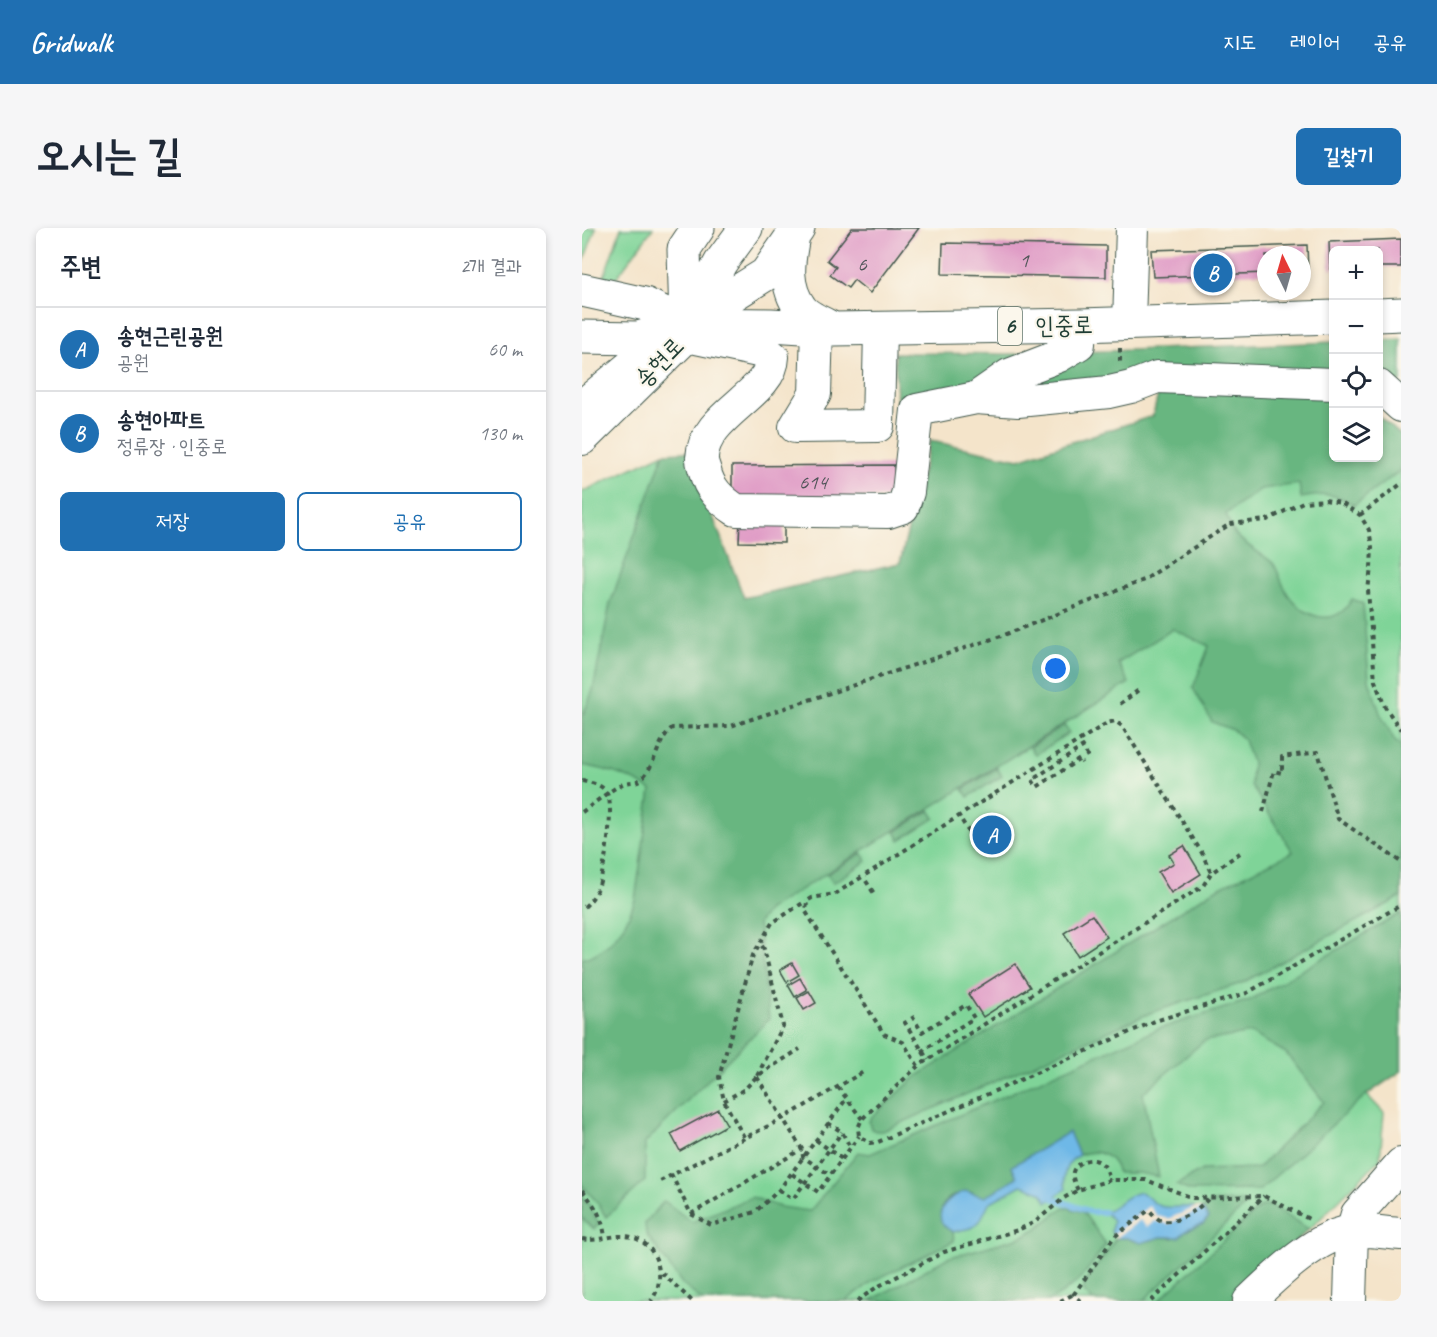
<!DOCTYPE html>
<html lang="ko">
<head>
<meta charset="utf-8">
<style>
	:root { --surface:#fff; --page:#f6f6f7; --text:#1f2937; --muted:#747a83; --line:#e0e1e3; --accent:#1f6fb2 }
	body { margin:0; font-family:Caveat,"Poor Story",sans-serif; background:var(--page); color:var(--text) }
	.controls { position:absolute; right:18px; top:18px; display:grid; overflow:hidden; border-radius:9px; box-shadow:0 3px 9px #0003 }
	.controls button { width:54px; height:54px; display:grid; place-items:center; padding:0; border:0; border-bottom:2px solid var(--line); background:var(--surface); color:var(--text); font:30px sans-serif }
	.compass { position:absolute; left:675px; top:18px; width:54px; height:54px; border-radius:50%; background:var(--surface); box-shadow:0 3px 9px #0003; rotate:355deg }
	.you { position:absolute; left:474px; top:441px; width:21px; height:21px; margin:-15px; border:4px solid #fff; border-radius:50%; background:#1a73e8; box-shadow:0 0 0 9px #1a73e833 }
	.badge { display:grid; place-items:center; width:39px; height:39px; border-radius:50%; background:var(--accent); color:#fff; font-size:20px; font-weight:700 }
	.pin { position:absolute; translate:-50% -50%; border:3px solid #fff; box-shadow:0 2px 6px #0006 }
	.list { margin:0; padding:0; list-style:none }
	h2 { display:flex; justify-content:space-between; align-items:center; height:78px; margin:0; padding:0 24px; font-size:26px }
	h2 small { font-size:20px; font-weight:400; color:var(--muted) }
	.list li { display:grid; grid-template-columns:39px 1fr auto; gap:18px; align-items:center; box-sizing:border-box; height:84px; padding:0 24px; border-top:2px solid var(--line) }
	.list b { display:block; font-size:22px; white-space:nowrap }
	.list p { margin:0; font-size:20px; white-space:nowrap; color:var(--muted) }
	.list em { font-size:20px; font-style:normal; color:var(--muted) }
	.actions { display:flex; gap:12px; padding:18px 24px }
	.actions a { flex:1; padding:14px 0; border:2px solid var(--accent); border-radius:9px; text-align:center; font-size:21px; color:var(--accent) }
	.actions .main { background:var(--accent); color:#fff }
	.icon { flex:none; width:33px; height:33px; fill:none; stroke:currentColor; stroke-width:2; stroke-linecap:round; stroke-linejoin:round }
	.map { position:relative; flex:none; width:819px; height:1073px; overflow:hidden; border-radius:9px }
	header { display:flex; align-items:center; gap:36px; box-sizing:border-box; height:84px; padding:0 30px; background:var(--accent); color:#fff }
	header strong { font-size:28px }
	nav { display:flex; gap:33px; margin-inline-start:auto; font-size:21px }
	.intro { display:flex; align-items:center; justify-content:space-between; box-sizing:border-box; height:144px; padding:0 36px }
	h1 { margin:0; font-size:42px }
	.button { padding:15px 27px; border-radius:9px; background:var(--accent); color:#fff; font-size:21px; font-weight:700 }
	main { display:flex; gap:36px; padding:0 36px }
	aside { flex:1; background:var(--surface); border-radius:9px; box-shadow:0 3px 9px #0003 }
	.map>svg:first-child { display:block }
</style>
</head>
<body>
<header>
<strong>Gridwalk</strong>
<nav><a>지도</a><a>레이어</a><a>공유</a></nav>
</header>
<div class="intro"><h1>오시는 길</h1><a class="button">길찾기</a></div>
<main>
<aside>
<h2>주변<small>2개 결과</small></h2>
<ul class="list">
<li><span class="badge">A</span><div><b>송현근린공원</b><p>공원</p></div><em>60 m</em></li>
<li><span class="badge">B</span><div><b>송현아파트</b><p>정류장 · 인중로</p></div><em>130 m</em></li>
</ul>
<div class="actions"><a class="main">저장</a><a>공유</a></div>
</aside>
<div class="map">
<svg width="819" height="1073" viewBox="0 0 819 1073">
	<rect width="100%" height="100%" fill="#fbf7ec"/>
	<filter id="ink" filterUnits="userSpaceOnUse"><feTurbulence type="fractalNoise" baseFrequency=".0167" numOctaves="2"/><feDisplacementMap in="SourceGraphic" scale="12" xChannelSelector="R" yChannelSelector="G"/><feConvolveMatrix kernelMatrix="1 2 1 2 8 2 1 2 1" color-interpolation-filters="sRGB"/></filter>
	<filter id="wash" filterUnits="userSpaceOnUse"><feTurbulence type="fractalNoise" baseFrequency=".008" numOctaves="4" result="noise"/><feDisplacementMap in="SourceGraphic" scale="24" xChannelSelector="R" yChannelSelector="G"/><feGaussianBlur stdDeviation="1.35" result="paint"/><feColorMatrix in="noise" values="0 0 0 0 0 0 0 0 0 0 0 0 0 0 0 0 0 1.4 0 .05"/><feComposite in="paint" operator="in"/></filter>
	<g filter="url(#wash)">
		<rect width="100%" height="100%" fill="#f4e4ca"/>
		<path fill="#7fd498" stroke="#4f8866" stroke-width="1.5" d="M0,0h14l-14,38z
			M39,0h32l-36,49 -14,2z
			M578,158l174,72h44l1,-41 22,18v636l-34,24 17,18 -4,46 -64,64 -86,78h-648v-809l82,-39 24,-1 56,146 156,-35 30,-122 89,18 134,-43z"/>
		<path fill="#67b680" stroke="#437a5a" stroke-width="1.5" d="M819,111v43l-22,-2v-40z
			M751,114v37l-325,14 72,-41z
			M313,125l156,1 -71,35 -76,12 -1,54 -4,4z
			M578,158l173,7 1,65h44l1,-41 22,18v35l-47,35c-20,-13 -30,-11 -53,-7l-2,-14 -38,5 -35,25c2,5 4,12 7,17 7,12 29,22 40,32 5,6 9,24 16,33 18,23 47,32 63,3l11,5 6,76 11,33 15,28 6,5v151l-159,86 -92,30 -267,118h-7l-5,-2 -2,-8 5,-6 43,-39 299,-187 77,-37 -42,-67 1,-22 -8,-23 -11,-10 -21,-8 -19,-34 16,-42 -36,-17 -55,34 11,20 -361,227 -10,13 11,96 -124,124v38l-39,36 -9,-15 -15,-17v-226c29,-8 44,-32 53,-59l16,-110c-21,-14 -45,-21 -69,-25v-47l11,-28 17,-86 54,-151 24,-1 56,146 156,-35 30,-122 89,18 134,-43z
			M482,497l5,8 -34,22 -5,-8z
			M415,540l5,8 -34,21 -5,-8z
			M348,582l5,8 -35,22 -5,-8z
			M280,625l5,8 -34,22 -6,-9z
			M819,685v158l-35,24 -106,95 -70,1 -14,-6 26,-15 56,-2 66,-66 -38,-49 -35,-20 -47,8 -61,52 16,84 -20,-4h-21c-6,-19 -20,-25 -39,-18l-10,-22 -57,33 5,11 -32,21h-4l-9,-6c-6,1 -14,1 -19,4 -16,7 -15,28 0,36l1,9 -81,40 -27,20h-143l-20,-16 -37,-51 -1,-11 19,-22 28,21 60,-25 28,10 30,4 48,-59 12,2 288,-125 92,-29z
			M0,969l8,9 9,18 -5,5 -12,-11z
			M661,973l3,4 -103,96h-50l-9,-9v-7l32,-47h11l7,3h14l13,-4 13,1 13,-8 16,-6 5,-6 -6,-9 10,-7z
			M687,977l40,24 -79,72h-72l102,-94z
			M482,979l19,5 23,32c-16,24 -31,45 -58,57h-178l77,-43 74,-21 15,-8z"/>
		<path fill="#6eb8e7" stroke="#467a8e" stroke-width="1.5" d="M487,904l10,23c-14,8 -17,19 -13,34l-19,13 -6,-10 -20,-7 -32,18 -9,18 -9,7 -18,4c-26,-13 -7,-36 13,-41l19,6 32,-20 -5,-11z
			M559,964c7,4 11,11 19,14 15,5 42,-7 48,12l-5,6 -16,6 -8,7h-18l-20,6 -14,-5h-10l-6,-6 2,-12 -9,-8c13,-5 22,-18 37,-20z"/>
		<path fill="#f4e4ca" d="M567,978l8,10 11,3 29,-12 5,2 -34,15 -13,-3 -8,6 -7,-7 -24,18 -3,-3z"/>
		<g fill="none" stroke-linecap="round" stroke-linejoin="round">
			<path stroke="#6eb8e7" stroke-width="6" d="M470,970l39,14h13"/>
		</g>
		<g id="blocks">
			<path fill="#e09cc6" d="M270,0h67l-49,65 -16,-13 -6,8 -18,-13 6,-8 -9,-7z
				M819,11v28h-23v-17h-44v19h-4l-1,-27z
				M361,15l163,3v31l-164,-3z
				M725,17l1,26 -6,1v-17h-36v18l-113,4 -2,-27z
				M312,237l1,33h-163v-32z
				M158,291l44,1v23l-45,-1z
				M602,618l17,28 -30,19 -13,-21 16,-9 -5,-8z
				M510,687l15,22 -29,19 -14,-23z
				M210,735l7,12 -12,7 -7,-12z
				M433,736l15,23 -47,30 -15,-23z
				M218,750l7,12 -12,7 -7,-12z
				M227,763l7,12 -12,7 -7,-12z
				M136,881l9,16 -47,26 -9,-17z"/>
		</g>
	</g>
	<g filter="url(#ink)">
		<use href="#blocks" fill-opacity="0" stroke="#3f564a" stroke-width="1.5"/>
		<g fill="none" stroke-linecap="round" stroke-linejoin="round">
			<g stroke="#3f564a" stroke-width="34">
				<path id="minor" d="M547,95l3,-95
					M235,101l-2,65 -20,33 83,-1 2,-98
					M105,108l81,17 5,4c-1,37 -70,58 -71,101 -1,3 2,9 3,13 4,18 16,29 31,39l152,2 15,-5 5,-15 9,-82 59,-12 42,3 91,-9 22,-5 26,-10 177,7
					M797,158l22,20
					M394,170l33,-23 50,-19 20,-12 1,-19
					M0,178l76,-63 28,-19 1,12 -105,103
					M667,1073c25,-24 70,-68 105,-70 15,-1 32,2 47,3
					M768,1073l2,-70 5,-17 44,-50"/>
			</g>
			<g stroke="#3f564a" stroke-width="35">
				<path id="major" d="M211,8c-5,26 -9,50 8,73 7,9 23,15 33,20
					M0,62l63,14 41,20
					M796,87l23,-1
					M107,92l32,-58 25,-34
					M104,95l-2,-74 14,-21
					M104,96l80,-50 32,-46
					M0,109l56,1 48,-14 85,1 63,4 246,-4 254,-8"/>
			</g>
			<path stroke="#3f564a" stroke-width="4" stroke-dasharray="4.5 4.5" stroke-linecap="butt" d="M538,120v17
				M778,287l41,-31
				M538,476l20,-15
				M499,517l8,14
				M492,522l1,2 -43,28 5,7 43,-28 2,4
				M0,553c9,2 20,3 25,12 8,11 -2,73 -7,88 -2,11 -10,21 -18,28
				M0,584c10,-7 34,-27 44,-29 8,-2 12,0 17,-6 14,-15 14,-36 29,-49l59,-2 273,-91 140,-55 86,-56 37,-4 36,-18 22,-2 16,3 19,12 9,15 3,17 -1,21 -3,22 7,91 10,26 16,23
				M681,584l11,-41 8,2v-16l36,-5 20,67 63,43
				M380,593l8,13
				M658,625l-29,20 -8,13 -285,180 -56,53 -4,9 1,8 11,7 8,-1 277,-121 92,-28 154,-88
				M284,653l9,14
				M330,788l10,16 44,-27 8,13 -52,33
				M322,793l24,39
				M336,838l-15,-24 -19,-8 -78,-122 1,-11 5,-3 23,-4 272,-171 8,-2 7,5 80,127 9,20
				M175,848l26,-50 -19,-77 -4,-6
				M175,849l45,72 1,8 27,18
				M256,859l24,32
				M142,873l21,-12 12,-13 43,-27
				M246,895l14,9 8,15
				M162,909l-20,-36 -5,-24 34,-122 19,-32 34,-22
				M234,912l26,19
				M89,946l20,40 20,11 44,-13 24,-22 68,-92
				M210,946l26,18 41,-56
				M78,953l122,-62 83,-48
				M0,962c14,17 20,26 23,47
				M197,962l14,9 49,-67
				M496,962c-3,-5 -6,-12 -5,-18 3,-11 20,-16 28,-9 6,4 7,11 9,17
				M109,986l111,-65
				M0,1011c14,3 29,-4 43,-3 31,2 44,41 26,65
				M80,1045l30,28
				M275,1073l20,-14 67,-35 74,-22 17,-8 29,-24 14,-8 32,-10h36l47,18 71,-2 45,23
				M478,1073l14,-7
				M499,1073l-7,-7 40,-57 35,-27c4,4 7,8 11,10 16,6 39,-11 49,-22
				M569,1073l113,-105"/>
			<use href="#minor" stroke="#fff" stroke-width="32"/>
			<use href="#major" stroke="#fff" stroke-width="33"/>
		</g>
	</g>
	<g text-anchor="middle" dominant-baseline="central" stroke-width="4.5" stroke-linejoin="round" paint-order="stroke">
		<g font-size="21" fill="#4f5558">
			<text x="442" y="32">1</text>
			<text x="280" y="36">6</text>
			<text x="231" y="254">614</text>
		</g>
		<rect fill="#fbf7ec" stroke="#61756b" stroke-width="1.5" x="416" y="79" width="24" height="38" rx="4.5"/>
		<g font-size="22" font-weight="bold" fill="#1f3d34">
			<text x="428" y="98">6</text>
		</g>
		<g font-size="24" fill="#1f3d34" stroke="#fbf7ec">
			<text transform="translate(482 97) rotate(-1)">인중로</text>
			<text transform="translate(77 134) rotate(-46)">송현로</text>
		</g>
	</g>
</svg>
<div class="controls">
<button>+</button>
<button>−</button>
<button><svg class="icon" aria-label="locate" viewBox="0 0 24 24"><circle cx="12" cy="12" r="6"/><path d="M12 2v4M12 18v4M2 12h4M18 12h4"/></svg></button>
<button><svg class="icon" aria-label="layers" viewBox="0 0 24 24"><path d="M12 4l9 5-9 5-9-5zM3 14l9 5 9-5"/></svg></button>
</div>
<svg class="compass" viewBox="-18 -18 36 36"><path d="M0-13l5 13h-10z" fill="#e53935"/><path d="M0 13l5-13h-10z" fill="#747a83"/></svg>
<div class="you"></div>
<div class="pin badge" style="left:410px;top:607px">A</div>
<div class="pin badge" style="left:631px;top:45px">B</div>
</div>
</main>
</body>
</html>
